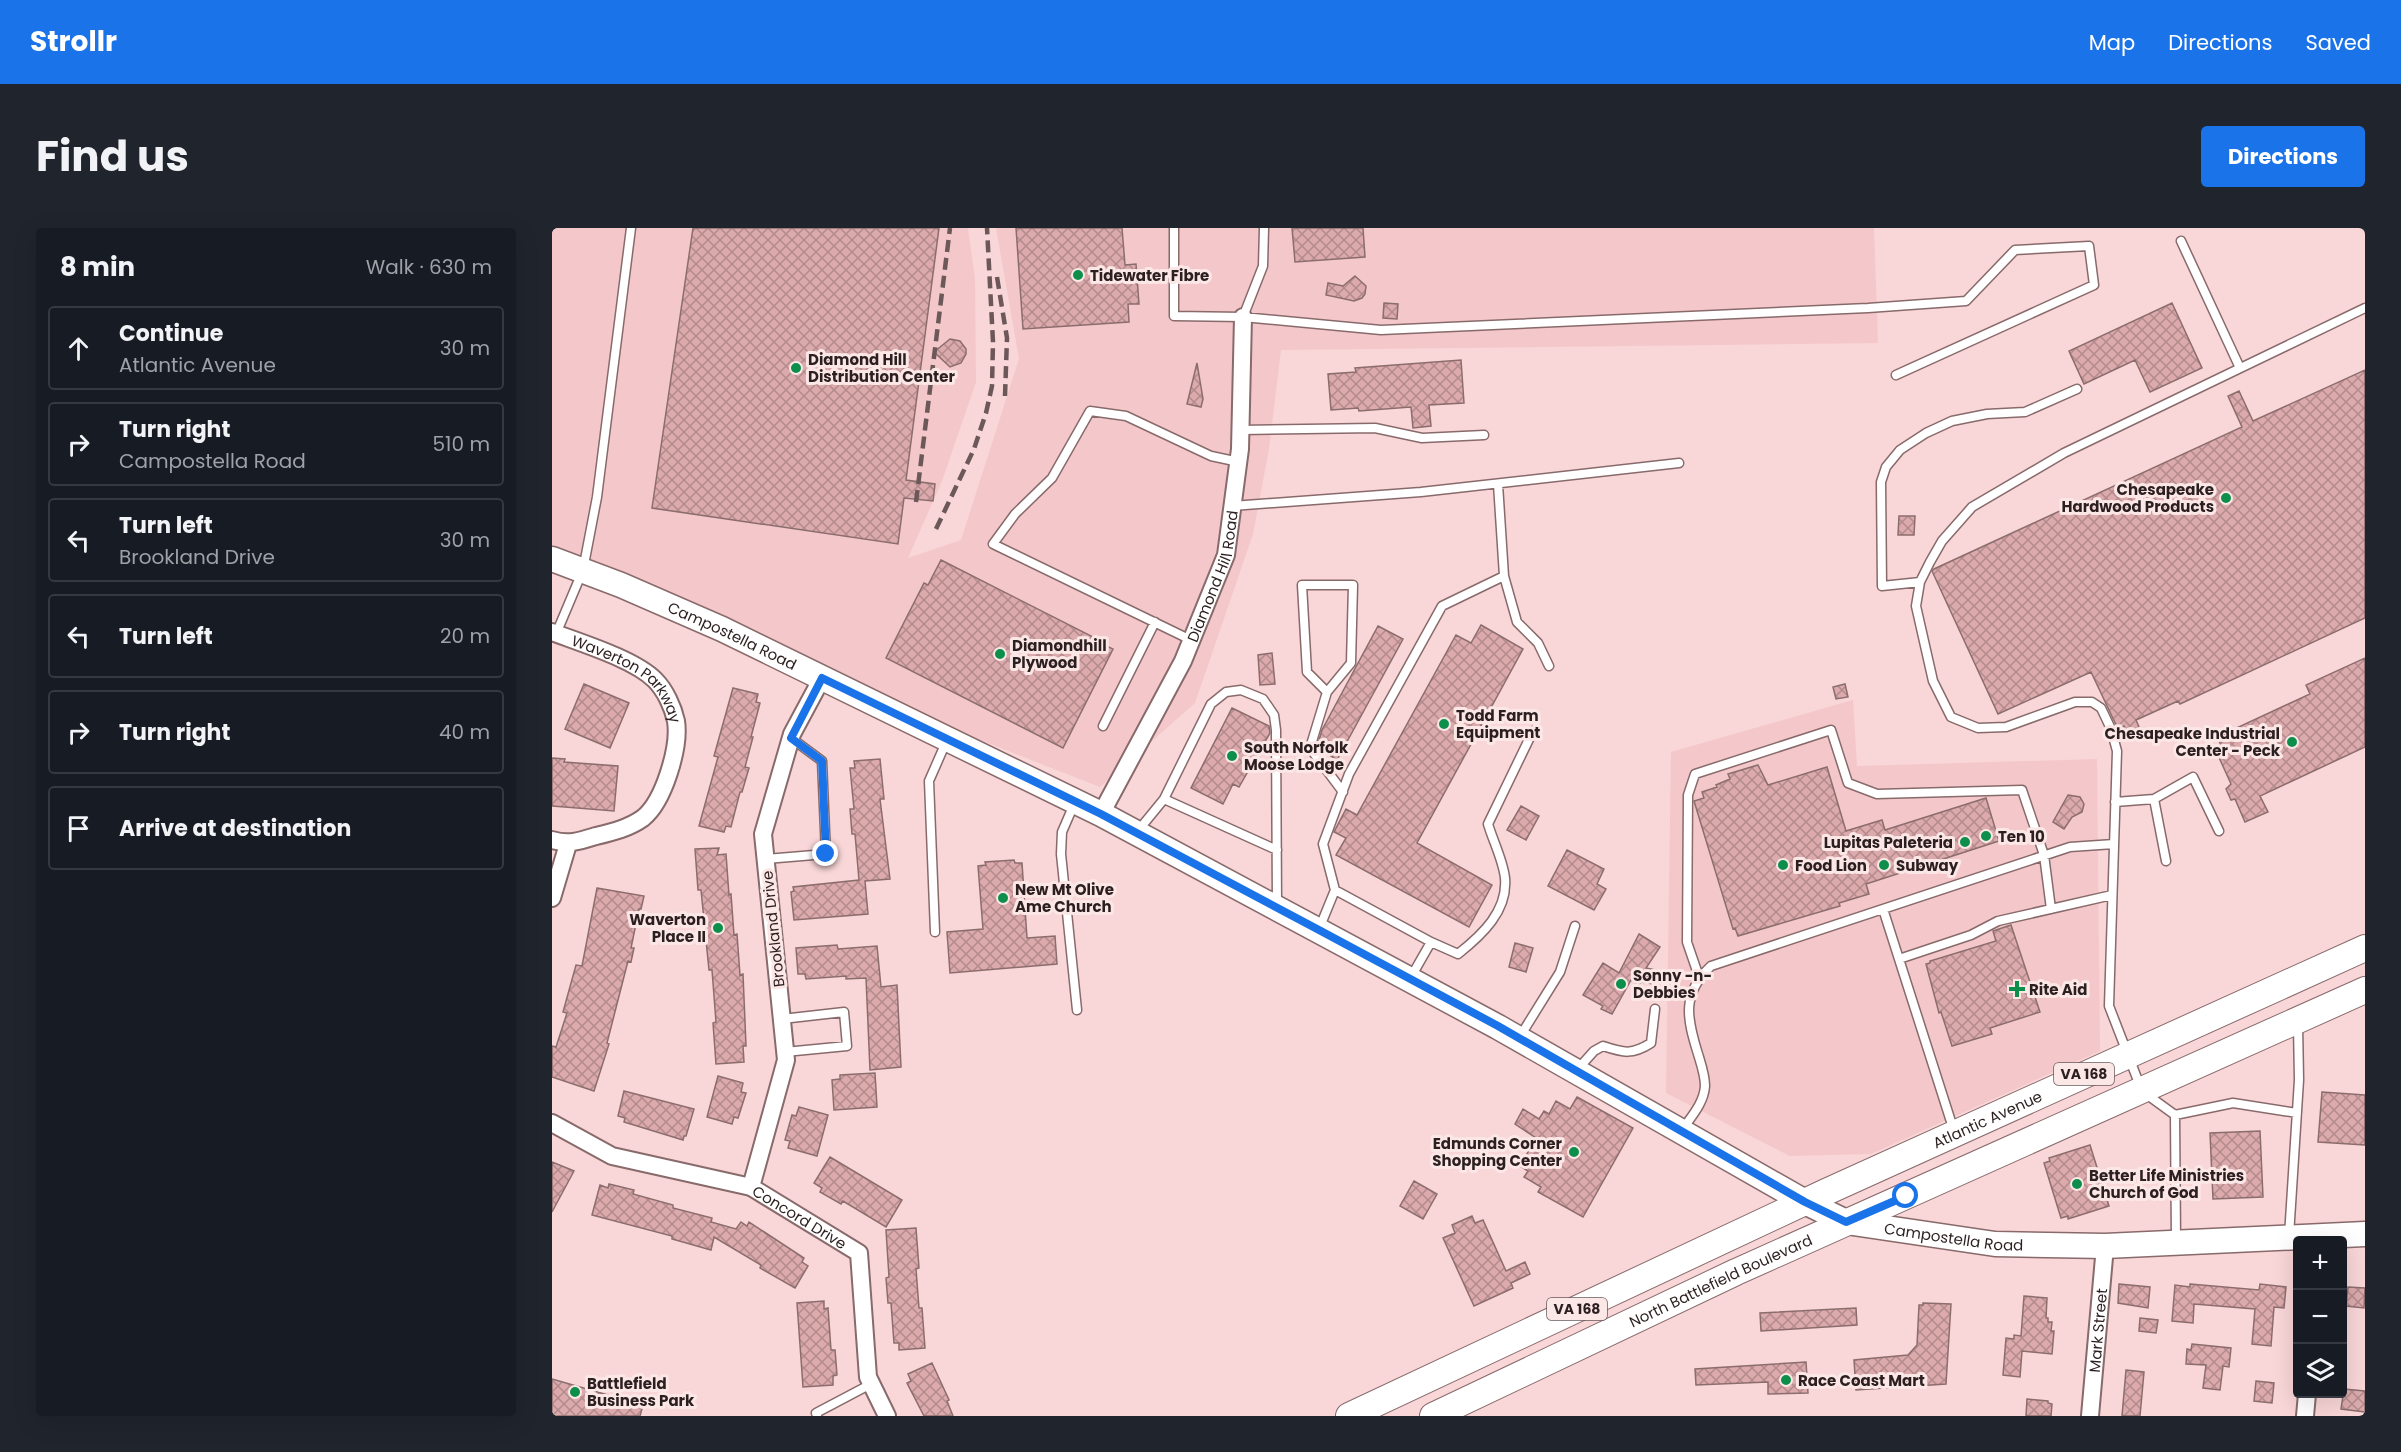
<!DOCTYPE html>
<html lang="en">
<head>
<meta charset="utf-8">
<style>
	:root { --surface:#171b24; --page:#20242c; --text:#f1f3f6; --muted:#9ea1a6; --line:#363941; --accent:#1a73e8 }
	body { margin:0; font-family:Poppins,sans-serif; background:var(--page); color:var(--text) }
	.controls { position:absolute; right:18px; bottom:18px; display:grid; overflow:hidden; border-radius:6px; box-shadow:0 6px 24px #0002 }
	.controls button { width:54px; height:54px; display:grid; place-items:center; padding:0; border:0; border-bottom:2px solid var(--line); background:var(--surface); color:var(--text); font:30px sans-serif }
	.stop { position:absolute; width:18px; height:18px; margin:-14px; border:4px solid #1a73e8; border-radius:50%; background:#fff }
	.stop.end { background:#1a73e8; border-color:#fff; box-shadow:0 2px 6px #0008 }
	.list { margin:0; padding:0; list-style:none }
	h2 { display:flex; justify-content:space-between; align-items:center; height:78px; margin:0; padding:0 24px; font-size:26px }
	h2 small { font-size:20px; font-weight:400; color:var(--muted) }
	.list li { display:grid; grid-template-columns:39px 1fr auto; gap:18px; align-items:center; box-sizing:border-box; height:84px; margin:0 12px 12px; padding:0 12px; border:2px solid var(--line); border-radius:6px }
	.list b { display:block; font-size:22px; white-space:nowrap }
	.list p { margin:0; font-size:20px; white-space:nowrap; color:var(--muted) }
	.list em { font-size:20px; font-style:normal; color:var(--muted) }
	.icon { flex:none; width:33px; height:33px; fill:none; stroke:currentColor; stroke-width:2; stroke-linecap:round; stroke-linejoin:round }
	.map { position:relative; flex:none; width:1813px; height:1188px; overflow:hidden; border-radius:6px }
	header { display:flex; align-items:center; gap:36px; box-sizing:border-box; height:84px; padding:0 30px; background:var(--accent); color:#fff }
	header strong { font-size:28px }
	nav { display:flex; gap:33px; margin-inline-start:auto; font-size:21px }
	.intro { display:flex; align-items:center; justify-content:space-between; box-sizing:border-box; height:144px; padding:0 36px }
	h1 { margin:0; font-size:42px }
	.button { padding:15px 27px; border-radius:6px; background:var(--accent); color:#fff; font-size:21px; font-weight:700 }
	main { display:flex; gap:36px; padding:0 36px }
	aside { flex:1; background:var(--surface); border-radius:6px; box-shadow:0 6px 24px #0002 }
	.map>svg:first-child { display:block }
</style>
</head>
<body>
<header>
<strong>Strollr</strong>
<nav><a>Map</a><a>Directions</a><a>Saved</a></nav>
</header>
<div class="intro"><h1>Find us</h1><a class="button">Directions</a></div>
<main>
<aside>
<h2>8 min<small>Walk · 630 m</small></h2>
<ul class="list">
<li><svg class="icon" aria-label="ahead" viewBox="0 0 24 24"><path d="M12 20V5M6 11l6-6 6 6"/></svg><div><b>Continue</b><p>Atlantic Avenue</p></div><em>30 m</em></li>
<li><svg class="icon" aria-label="right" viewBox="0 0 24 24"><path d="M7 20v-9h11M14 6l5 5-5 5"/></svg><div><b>Turn right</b><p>Campostella Road</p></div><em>510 m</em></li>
<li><svg class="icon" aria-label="left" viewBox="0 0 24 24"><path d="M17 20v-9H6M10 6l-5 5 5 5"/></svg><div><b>Turn left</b><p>Brookland Drive</p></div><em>30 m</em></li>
<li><svg class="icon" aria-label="left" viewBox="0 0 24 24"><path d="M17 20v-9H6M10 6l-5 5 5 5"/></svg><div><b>Turn left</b></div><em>20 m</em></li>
<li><svg class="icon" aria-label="right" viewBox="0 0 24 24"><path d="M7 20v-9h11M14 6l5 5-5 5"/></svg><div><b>Turn right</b></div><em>40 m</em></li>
<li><svg class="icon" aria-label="arrive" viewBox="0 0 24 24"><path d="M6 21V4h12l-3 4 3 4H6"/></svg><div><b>Arrive at destination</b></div></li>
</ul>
</aside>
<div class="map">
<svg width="1813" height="1188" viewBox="0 0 1813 1188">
	<defs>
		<pattern id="building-cross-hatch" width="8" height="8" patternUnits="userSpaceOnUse" patternTransform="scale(1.5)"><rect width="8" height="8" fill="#dcaaac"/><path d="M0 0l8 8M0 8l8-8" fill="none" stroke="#b38a8c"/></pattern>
	</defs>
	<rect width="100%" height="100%" fill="#f9d6d7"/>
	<path fill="#f4c8ca" d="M0,0h416l7,51 1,103 -34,99 -34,77 53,-18 58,-181 -23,-131h878l4,115 -597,7 -12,99 -16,85 -58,169 -95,84 -278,-109 -270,-115z
		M1301,472l4,66 240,-7 3,292 -229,103 -81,2 -124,-63 5,-341z"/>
	<path fill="url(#building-cross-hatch)" stroke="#8c6d6e" stroke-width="1.5" d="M141,0h246l-33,252 29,4 -2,17 -29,-3 -6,46 -246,-36z
		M464,0h106l3,37 11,-1 3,40h-11l1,18 -106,7z
		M740,0h71l2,29 -70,5z
		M803,48l11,10 -1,8 -3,4 -8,3 -28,-6 2,-12 15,3z
		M832,75l14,1 -1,15 -14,-1z
		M1620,75l30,65 -52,24 -15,-32 -51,24 -15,-33z
		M398,111l10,2 6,8v5l-5,9 -11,4 -16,-15z
		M909,132l3,43 -35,2 2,21 -18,2 -2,-21 -52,4 -1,-3 -27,2 -3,-36 28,-2 -1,-4z
		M645,135l6,36 -2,8 -14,-3z
		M1813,142v248l-185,86 -2,-3 -42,19 3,7 -12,6 -3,-7 -6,3 -27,-57 -93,42 -66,-143 2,-2 308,-142 -14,-31 11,-5 14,30z
		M1347,288h16l-1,19h-16z
		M389,332l158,80 -1,2 15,7 -50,99 -177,-90 38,-75 4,2z
		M929,397l42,24 -106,194 75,42 -23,42 -133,-72 10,-17 -12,-6 12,-23 11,6 99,-180 15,8z
		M826,398l25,13 -66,121 -20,-13 5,-17z
		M720,425l3,31 -15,1 -2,-30z
		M1813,430v89l-105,49 8,16 -23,10 -10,-23 -4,1 -5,-11 5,-5 -14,-31 7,-2 -7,-14 93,-43 -4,-9z
		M32,456l45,19 -19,45 -45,-19z
		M1293,456l3,13 -12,2 -3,-12z
		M181,460l25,6 -2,8 4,1 -9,34h2l-8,30 4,1 -7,24h-2l-9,35 -5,-1 -2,6 -25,-6 19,-69 -4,-1z
		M680,480l37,18 1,7 -31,54 -6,-3 -10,20 -32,-16z
		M0,530l13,1 -1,3 54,4 -4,45 -62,-5z
		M328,531l4,40h-4l10,80 -25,2 3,33 -74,6 -3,-28 3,-1 -1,-4 66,-7 -4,-46h-3l-2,-25h4l-4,-41h5l-1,-7z
		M1206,537l10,20 59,-18 19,64 36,-11 3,10 101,-32 13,43 -133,43 3,10 -30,9 1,3 -102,30 -3,-8 -2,1 -39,-128 10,-3 -2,-6 15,-5 -1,-2 14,-6 -2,-5z
		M1516,567l12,2 4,7 -2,8 -10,5 -8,12 -11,-7z
		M969,578l18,10 -13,24 -19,-10z
		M167,620l-2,7 9,-1 3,41 2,-1 3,41 3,-1 3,41 3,-1 3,72h-3l1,16 -28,2 -3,-41 3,-1 -4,-52h-3l-8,-80h-3l-3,-41z
		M1015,622l37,19 -7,15 9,5 -12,21 -46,-24z
		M462,632l1,3h7l5,75 28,-2 2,28 -107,9 -3,-41 36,-3 -5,-63 8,-1 -1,-3z
		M45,660l47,8 -3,13h-2l-8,39h3l-3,14 -3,-1 -21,82 2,1 -15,47 -42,-14v-31l4,1 11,-34 -4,-1 13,-47 6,1z
		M1459,697l29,87 -50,16 2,6 -40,12 -11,-34 -2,1 -13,-49 4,-1v-2l66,-20 -3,-10z
		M1087,706l21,13 -14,21 10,2 -3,14 -12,-2 -2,3 -8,-5 -19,34 -11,-5 2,-3 -20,-11 20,-32 16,10z
		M963,715l18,5 -7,24 -17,-5z
		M285,717l1,4 39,-3 4,41 16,-2 4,82 -31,3 -4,-92 -20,1v-3l-40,3 -1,-5h-7l-2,-26z
		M323,845l2,34 -43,3 -2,-30 8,-1v-4z
		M166,848l25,7 -2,9 5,1 -8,25 -4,-1 -2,7 -25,-7z
		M72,863l70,18 -8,27h-2l-1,4 -59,-18 1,-4 -7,-2z
		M1770,864l43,3v50l-47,-3z
		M1025,869l56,31 -50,89 -45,-25 3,-5 -17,-10 4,-6 -8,-5 16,-28 -21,-14 8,-15 16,10 5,-8 5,3 7,-13 14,8z
		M247,879l29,8 -11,41 -29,-8 2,-7 -5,-1 7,-25 4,1z
		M1708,903l3,66 -50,2 -3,-66z
		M1538,917l19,61 -41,13v-3l-7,2 -17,-55 6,-2 -1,-3z
		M278,929l72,43 -16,27 -43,-26 -2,3 -21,-12 2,-4 -8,-5z
		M0,934l22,9 -22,41z
		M862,953l23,13 -14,25 -23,-13z
		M57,956l25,6 -1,4 40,11v3l39,10 -1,4 25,7 5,-7 6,4 2,-4 55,36 -2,4 6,4 -13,22 -35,-20 1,-3 -47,-28 -3,13 -39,-11v-3l-80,-21 8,-30 8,3z
		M920,988l3,7 8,-3 23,51 19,-9 5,12 -19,9 2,5 -39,18 -31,-68 12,-5 -3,-8z
		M364,1000l3,40 -3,1 3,39h3l3,40 -26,2v-7h-5l-3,-40h-3l-2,-25 3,-1 -3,-47z
		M1567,1056l31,3 -2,21 -30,-5z
		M1638,1056l69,6 1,-6 26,3 -2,21 -10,-1 -3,39 -19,-2 3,-35 -61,-5 -1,19 -21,-2 3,-36 15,2z
		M1796,1059l17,1 -1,20 -18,-2z
		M1472,1068l23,2 -1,20h2v4h4l-1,9h3l-2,23 -30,-3 -2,26 -17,-2 3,-37 8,1v-4l7,1z
		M272,1073v8l4,-1 3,42h4l2,25 -4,1v9l-30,2 -6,-84z
		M1371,1075l28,1 -5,80 -90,6 -2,-30 54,-5 9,-10 2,-40h4z
		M1304,1080l1,17 -96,6 -1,-18z
		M1588,1090l18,2 -2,13 -17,-2z
		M1640,1116l39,4 -2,19 -6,-1 -3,24 -17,-2 3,-23 -20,-1 1,-15 4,1z
		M1254,1134l2,31 -40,1v-12l-72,3 -1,-16z
		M380,1135l17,37 -2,1 6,15h-29l-17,-33 4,-2 -3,-7z
		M1574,1142l18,2 -4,44h-18z
		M0,1151l91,26 -3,11h-88z
		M1704,1153l18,2 -2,20 -18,-2z
		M1792,1161l21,2v21l-24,-3z
		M1475,1171l21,2v2l4,1 -1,12h-25z"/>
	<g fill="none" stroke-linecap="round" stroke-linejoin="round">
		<g stroke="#886a6b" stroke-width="11">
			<path id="service" d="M622,0v88l69,1 138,13 487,-22 98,-7 49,-51 74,-4 5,39 -198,90
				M1629,13l59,127
				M691,89l20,-51 1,-38
				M689,202l134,-2 47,10 62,-3
				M946,256l6,92 13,46 21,21 11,23
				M680,278l189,-14 258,-29
				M1368,354l-38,4 -1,-104 5,-15 14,-17 26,-17 26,-12 35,-7 38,-2 52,-23
				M4,406l27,-64 14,-73 34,-269
				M639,412l-198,-96 22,-30 37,-36 38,-67 36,5 85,40 28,6
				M775,464l-20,-20 -5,-87h51l-2,78 -24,29 -17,56 33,44
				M551,498l52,-104
				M612,571l113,51
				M1602,571l12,62
				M523,574l-13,30 -1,22 16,156
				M1563,574l39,-3 39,-22 26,54
				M585,604l27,-33 47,-95 15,-12 15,-2 22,9 11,16 2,15 1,175
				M214,631l60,-5 -4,-93 -31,-23
				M783,662l96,52
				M1331,681l71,222
				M767,701l16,-39 -12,-46 26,-70 93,-168 62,-30
				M383,704l-6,-151 18,-41
				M1347,731l72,-24 27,-14 114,-26
				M859,749l20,-35 27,12c24,-19 50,-43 47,-76 -2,-18 -12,-37 -17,-54l45,-93
				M1147,749l-12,-35 1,-147 7,-21 136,-44 17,53 29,11 145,-4 22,65 7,54
				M230,791l62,-7 3,34 -62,6
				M967,810l41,-66 15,-46
				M1024,843l18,-20 9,-5c21,7 29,9 48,-3l4,-34
				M1623,887l58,-12 64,10
				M1130,902c9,-13 22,-27 23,-44 0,-11 -4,-22 -7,-32 -11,-35 -17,-60 13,-88l359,-119 44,-3
				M1737,1008l10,-156 -1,-55
				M1624,1014l-1,-127 -33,-24 -33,-85 8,-255 -6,-22 -10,-21 -9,-6h-17l-69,25 -28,1 -27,-11 -18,-36 -17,-75 4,-24 10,-20 12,-21 30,-34 92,-54 301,-145
				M265,1188l-1,-3 55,-29"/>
		</g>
		<g stroke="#886a6b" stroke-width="20">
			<g id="minor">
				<path id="s1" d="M0,404c29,11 82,27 103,48 10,10 18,27 21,41 4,26 -12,80 -33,97 -14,10 -30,14 -47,18 -16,5 -27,9 -44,4"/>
				<path id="s2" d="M549,586l82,-153 43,-106 14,-106 3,-132"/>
				<path d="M0,670l16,-54"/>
				<path id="s3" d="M0,895l60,33 139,31 108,66 9,124 19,39"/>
				<path d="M199,959l35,-127 -23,-226 29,-100 30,-56"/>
				<path id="s4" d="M1538,1188l15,-170"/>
				<path d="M1753,1188l2,-22"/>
			</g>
		</g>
		<g stroke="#886a6b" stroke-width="27">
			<g id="secondary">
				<path id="s5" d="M0,331l69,26 101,44 379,185 397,213 307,175 41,20 149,22 110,2 260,-12"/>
			</g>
		</g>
		<g stroke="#886a6b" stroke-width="28">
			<g id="primary">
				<path id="s6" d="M797,1188l477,-224 539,-244"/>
				<path id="s7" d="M881,1188l303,-144 629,-282"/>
			</g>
		</g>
		<use href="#service" stroke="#fff" stroke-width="8"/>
		<use href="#minor" stroke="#fff" stroke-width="16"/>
		<use href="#secondary" stroke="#fff" stroke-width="24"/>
		<use href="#primary" stroke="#fff" stroke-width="26"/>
		<path stroke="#6c5859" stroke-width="4.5" stroke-dasharray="12 6" stroke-linecap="butt" d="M445,49l10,61 -2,58
			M364,274l34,-274
			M384,301l38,-80 12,-36 6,-27 1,-44 -6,-114"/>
	</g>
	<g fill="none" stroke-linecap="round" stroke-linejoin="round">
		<path stroke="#1a73e8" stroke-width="8" d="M274,626l-4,-93 -31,-23 31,-60 279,136 218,116 179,96 307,176 41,20 60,-26"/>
	</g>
	<g fill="#0d8f4b" stroke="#fce7e7" stroke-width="2">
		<circle cx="526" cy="47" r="6"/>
		<circle cx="244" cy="140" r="6"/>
		<circle cx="1674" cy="270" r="6"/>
		<circle cx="448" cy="426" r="6"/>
		<circle cx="892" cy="496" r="6"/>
		<circle cx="1740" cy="514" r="6"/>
		<circle cx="680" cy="528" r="6"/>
		<circle cx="1434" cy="608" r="6"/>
		<circle cx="1413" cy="614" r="6"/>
		<circle cx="1231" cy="637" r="6"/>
		<circle cx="1332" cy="637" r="6"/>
		<circle cx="451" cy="670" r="6"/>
		<circle cx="166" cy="700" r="6"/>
		<circle cx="1069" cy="756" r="6"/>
		<path d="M1462 752h6v6h6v6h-6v6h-6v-6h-6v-6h6z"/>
		<circle cx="1022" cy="924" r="6"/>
		<circle cx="1525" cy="956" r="6"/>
		<circle cx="1234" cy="1152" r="6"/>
		<circle cx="23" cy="1164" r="6"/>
	</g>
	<g text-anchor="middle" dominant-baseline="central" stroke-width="6" stroke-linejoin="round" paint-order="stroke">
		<g fill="#fce7e7" stroke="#6a5b5c" stroke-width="1.5">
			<rect x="1502" y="835" width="60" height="22" rx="4.5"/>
			<rect x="995" y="1070" width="60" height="22" rx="4.5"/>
		</g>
		<g font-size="14" font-weight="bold" fill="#2c1f20">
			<text x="1532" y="846">VA 168</text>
			<text x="1025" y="1081">VA 168</text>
		</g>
		<g font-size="15" font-weight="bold" fill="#2c1f20" stroke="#fce7e7" text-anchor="start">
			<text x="538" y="47">Tidewater Fibre</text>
			<text x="256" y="131">Diamond Hill<tspan x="256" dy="17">Distribution Center</tspan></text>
			<text x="1662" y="261" text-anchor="end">Chesapeake<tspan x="1662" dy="17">Hardwood Products</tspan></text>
			<text x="460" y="417">Diamondhill<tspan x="460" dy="17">Plywood</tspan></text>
			<text x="904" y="487">Todd Farm<tspan x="904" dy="17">Equipment</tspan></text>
			<text x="1728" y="505" text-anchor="end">Chesapeake Industrial<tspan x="1728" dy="17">Center - Peck</tspan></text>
			<text x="692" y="519">South Norfolk<tspan x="692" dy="17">Moose Lodge</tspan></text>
			<text x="1446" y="608">Ten 10</text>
			<text x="1401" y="614" text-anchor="end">Lupitas Paleteria</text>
			<text x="1243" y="637">Food Lion</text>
			<text x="1344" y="637">Subway</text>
			<text x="463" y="661">New Mt Olive<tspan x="463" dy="17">Ame Church</tspan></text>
			<text x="154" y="691" text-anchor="end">Waverton<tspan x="154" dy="17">Place II</tspan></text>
			<text x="1081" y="747">Sonny -n-<tspan x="1081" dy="17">Debbies</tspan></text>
			<text x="1477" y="761">Rite Aid</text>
			<text x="1010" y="915" text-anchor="end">Edmunds Corner<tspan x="1010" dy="17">Shopping Center</tspan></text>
			<text x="1537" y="947">Better Life Ministries<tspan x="1537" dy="17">Church of God</tspan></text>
			<text x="1246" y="1152">Race Coast Mart</text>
			<text x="35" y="1155">Battlefield<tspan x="35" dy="17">Business Park</tspan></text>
		</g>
		<g font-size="15" fill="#2c1f20" stroke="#fce7e7">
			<text stroke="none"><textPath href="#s2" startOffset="264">Diamond Hill Road</textPath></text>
			<text stroke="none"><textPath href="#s5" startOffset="196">Campostella Road</textPath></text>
			<text stroke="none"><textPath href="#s1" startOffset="92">Waverton Parkway</textPath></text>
			<text transform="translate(221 701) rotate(-96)">Brookland Drive</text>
			<text stroke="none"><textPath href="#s6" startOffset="704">Atlantic Avenue</textPath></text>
			<text stroke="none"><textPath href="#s3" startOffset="268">Concord Drive</textPath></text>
			<text stroke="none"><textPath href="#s5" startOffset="1564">Campostella Road</textPath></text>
			<text stroke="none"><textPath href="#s7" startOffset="318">North Battlefield Boulevard</textPath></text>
			<text stroke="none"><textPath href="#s4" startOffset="86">Mark Street</textPath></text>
		</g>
	</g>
</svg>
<div class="controls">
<button>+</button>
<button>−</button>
<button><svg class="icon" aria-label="layers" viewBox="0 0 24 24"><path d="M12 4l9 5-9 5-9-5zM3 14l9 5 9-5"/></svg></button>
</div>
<div class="stop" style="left:1354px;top:968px"></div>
<div class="stop end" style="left:274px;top:626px"></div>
</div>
</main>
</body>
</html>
